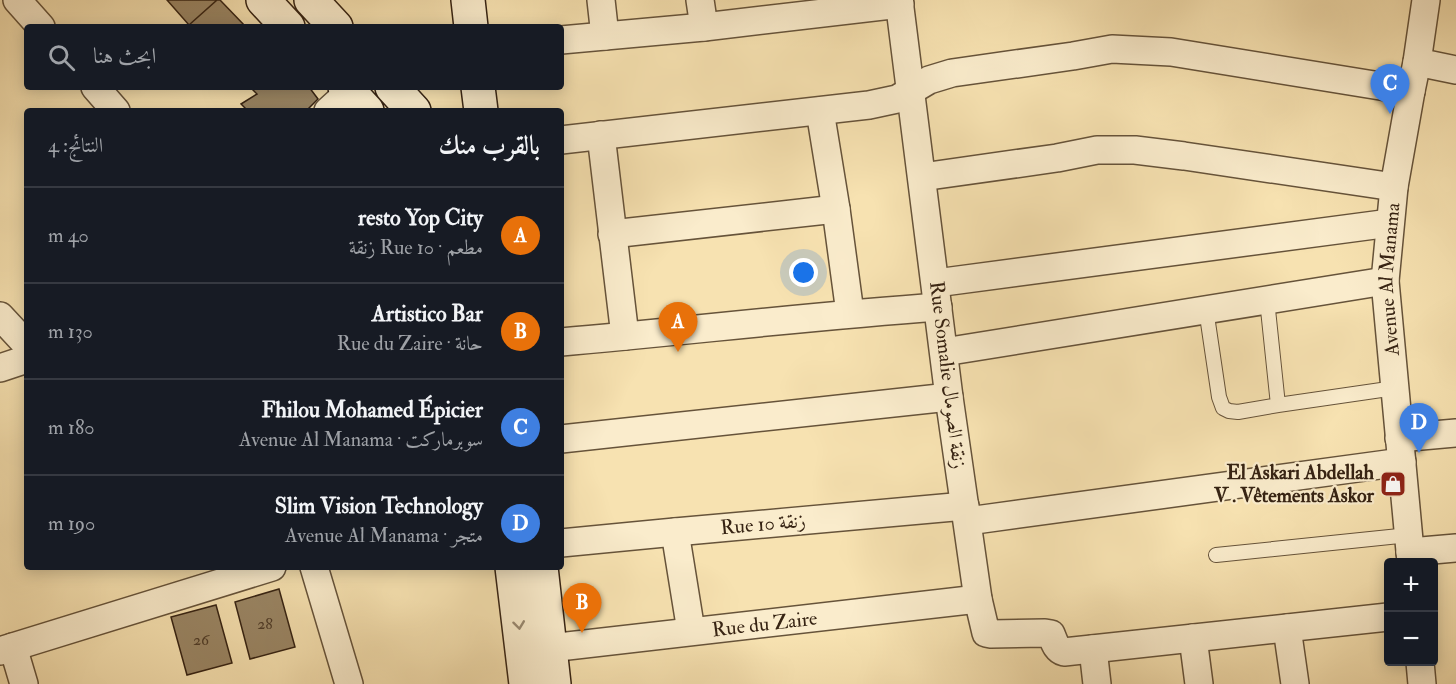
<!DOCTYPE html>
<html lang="ar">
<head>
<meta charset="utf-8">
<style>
	:root { --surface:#171b24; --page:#20242c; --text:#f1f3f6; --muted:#9ea1a6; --line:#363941; --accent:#b45309 }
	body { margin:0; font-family:"IM FELL Double Pica",Amiri,serif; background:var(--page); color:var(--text); direction:rtl }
	.controls { position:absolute; right:18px; bottom:18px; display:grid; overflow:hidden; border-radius:6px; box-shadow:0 3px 15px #0003 }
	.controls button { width:54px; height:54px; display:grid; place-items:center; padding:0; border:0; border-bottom:2px solid var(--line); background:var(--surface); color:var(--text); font:30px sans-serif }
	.you { position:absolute; left:804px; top:273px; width:21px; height:21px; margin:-15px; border:4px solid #fff; border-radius:50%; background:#1a73e8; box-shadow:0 0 0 9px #1a73e833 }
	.badge { display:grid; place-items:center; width:39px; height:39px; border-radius:50%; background:var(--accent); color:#fff; font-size:20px; font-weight:700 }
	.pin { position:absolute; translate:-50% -50px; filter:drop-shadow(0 2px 3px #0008) }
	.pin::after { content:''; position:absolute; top:32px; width:21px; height:18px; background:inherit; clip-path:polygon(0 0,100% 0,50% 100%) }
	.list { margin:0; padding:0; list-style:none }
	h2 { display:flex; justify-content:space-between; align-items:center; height:78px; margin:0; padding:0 24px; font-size:26px }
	h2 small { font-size:20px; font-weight:400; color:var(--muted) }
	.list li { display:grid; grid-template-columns:39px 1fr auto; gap:18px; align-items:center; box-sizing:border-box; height:96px; padding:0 24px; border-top:2px solid var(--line) }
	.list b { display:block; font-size:22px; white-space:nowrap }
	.list p { margin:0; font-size:20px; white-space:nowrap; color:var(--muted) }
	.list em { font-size:20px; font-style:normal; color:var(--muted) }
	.icon { flex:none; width:33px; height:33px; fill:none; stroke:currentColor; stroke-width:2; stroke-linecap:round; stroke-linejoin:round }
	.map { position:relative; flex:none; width:1456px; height:684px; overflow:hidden; direction:ltr }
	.search { position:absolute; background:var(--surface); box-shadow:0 3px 15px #0003; left:24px; top:24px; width:540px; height:66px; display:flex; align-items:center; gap:15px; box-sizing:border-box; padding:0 21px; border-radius:6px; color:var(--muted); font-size:22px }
	.panel { position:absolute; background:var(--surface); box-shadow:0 3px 15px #0003; left:24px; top:108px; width:540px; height:462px; border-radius:6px; direction:rtl }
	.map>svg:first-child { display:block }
</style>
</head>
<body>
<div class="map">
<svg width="1456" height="684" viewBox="0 0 1456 684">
	<rect width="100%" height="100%" fill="#f7e2b1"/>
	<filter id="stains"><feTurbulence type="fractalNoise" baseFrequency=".00333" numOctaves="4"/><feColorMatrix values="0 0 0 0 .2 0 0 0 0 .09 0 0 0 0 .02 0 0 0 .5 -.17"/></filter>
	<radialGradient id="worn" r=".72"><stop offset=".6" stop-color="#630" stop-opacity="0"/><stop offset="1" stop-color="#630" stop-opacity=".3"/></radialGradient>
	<path fill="#9a8665" stroke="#362313" stroke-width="1.5" d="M167,0h50l-28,25z
		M217,0h3l26,27h-55l-2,-2z
		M250,87h59l9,12 -12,12h-58l-7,-7 16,-10z
		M279,589l16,58 -45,12 -15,-57z
		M216,605l16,58 -45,12 -16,-58z"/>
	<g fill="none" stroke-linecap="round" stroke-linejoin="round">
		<g stroke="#66533a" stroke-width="16">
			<path id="lane" d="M1267,300l11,105
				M1206,309l13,88 4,11 6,3 9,1 40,-7 117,-17
				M1216,555l193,-20"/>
		</g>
		<g stroke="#66533a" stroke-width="30">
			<g id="street">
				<path d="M17,0l24,27"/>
				<path d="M601,0l4,36"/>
				<path d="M700,0l4,27"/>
				<path d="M899,0l50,397 29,202 8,34 5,1 54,-1 6,1c3,7 5,16 13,18l324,-35"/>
				<path d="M561,40l143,-13 196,-23"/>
				<path d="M1417,62l39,8"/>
				<path d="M95,87l21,24"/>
				<path d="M328,111l21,-19"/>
				<path d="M820,111l16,98 14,104"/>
				<path d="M601,135l24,201"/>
				<path d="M561,140l308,-35 28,-6 32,-19 23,-7 121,-17 39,-7 59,3 240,39"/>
				<path d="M922,177l135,-19 40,-8h38l49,6 210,31"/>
				<path d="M612,234l224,-25"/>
				<path d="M936,283l454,-60"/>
				<path d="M0,316l27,29"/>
				<path d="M561,342c126,-11 251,-26 377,-35"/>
				<path d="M944,352l441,-71"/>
				<path d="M0,368l27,-9"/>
				<path d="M1399,438l57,-5"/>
				<path d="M561,439l388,-42"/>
				<path d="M968,521l434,-59"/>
				<path d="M675,532l16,99"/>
				<path d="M561,543l114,-11 290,-26"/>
				<path d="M1410,552l46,-4"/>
				<path id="s1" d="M1411,562l-26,-281 9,-94 17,-96 6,-29 9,-62"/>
				<path d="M314,567l35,117"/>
				<path d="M1287,628l8,56"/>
				<path d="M1193,638l6,46"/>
				<path d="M13,647l11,37"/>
				<path id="s2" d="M550,648l428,-49"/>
				<path d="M1093,649l4,35"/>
				<path d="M0,651l272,-84"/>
				<path d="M1420,662l2,22"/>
			</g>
		</g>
		<g stroke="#362313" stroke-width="36">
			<path id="secondary" d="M263,0l25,27
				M311,0l25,27
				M468,0l3,27
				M345,87l22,24
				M392,87l22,24
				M478,87l3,24
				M512,567l14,117
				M541,567l13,117"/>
		</g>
		<use href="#lane" stroke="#faeccc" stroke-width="14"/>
		<use href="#street" stroke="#faeccc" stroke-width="27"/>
		<use href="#secondary" stroke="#faeccc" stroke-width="33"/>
	</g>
	<defs><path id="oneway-chevron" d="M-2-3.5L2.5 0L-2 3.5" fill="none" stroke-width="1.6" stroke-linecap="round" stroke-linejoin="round" transform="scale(1.5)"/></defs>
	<use stroke="#988870" href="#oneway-chevron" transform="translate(519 625) rotate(83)"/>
	<defs>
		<g id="shop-square" transform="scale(1.35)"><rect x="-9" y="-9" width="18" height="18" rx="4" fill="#8f2418" stroke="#faeccc"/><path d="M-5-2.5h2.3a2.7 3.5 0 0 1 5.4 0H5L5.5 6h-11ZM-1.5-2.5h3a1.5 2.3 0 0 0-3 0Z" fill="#fff"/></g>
	</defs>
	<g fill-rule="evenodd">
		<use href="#shop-square" x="1393" y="484"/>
	</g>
	<g text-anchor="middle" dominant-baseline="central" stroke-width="4.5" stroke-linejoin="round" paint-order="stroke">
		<g font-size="16" fill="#4f3c28">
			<text x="265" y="624">28</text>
			<text x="201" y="640">26</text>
		</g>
		<g font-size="20" fill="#362313" stroke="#faeccc">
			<text stroke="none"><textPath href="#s1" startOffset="284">Avenue Al Manama</textPath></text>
			<text transform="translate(948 375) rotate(83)">Rue Somalie زنقة الصومال</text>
			<text transform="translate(763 524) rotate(-5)">Rue 10 زنقة</text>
			<text stroke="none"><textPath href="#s2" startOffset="216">Rue du Zaire</textPath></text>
		</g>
		<g font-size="20" font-weight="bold" fill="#362313" stroke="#faeccc" text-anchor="end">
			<text x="1374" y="472">El Askari Abdellah<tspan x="1374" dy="23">V . Vêtements Askor</tspan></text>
		</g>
	</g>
	<rect width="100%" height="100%" filter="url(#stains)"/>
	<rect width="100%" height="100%" fill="url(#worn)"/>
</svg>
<div class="controls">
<button>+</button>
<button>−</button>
</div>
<div class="you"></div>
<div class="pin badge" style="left:678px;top:352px;background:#e8710a">A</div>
<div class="pin badge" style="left:582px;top:633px;background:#e8710a">B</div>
<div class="pin badge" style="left:1390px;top:114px;background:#3f7fe0">C</div>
<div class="pin badge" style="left:1419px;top:453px;background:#3f7fe0">D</div>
<div class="search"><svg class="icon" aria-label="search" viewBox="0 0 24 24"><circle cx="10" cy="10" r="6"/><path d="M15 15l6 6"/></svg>ابحث هنا</div>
<section class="panel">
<h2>بالقرب منك<small>النتائج: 4</small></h2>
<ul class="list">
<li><span class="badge" style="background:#e8710a">A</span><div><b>resto Yop City</b><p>مطعم · Rue 10 زنقة</p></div><em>40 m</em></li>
<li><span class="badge" style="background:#e8710a">B</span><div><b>Artistico Bar</b><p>حانة · Rue du Zaire</p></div><em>130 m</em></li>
<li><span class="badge" style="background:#3f7fe0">C</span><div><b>Fhilou Mohamed Épicier</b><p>سوبرماركت · Avenue Al Manama</p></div><em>180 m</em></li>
<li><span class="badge" style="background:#3f7fe0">D</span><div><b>Slim Vision Technology</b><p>متجر · Avenue Al Manama</p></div><em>190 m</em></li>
</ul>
</section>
</div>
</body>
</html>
